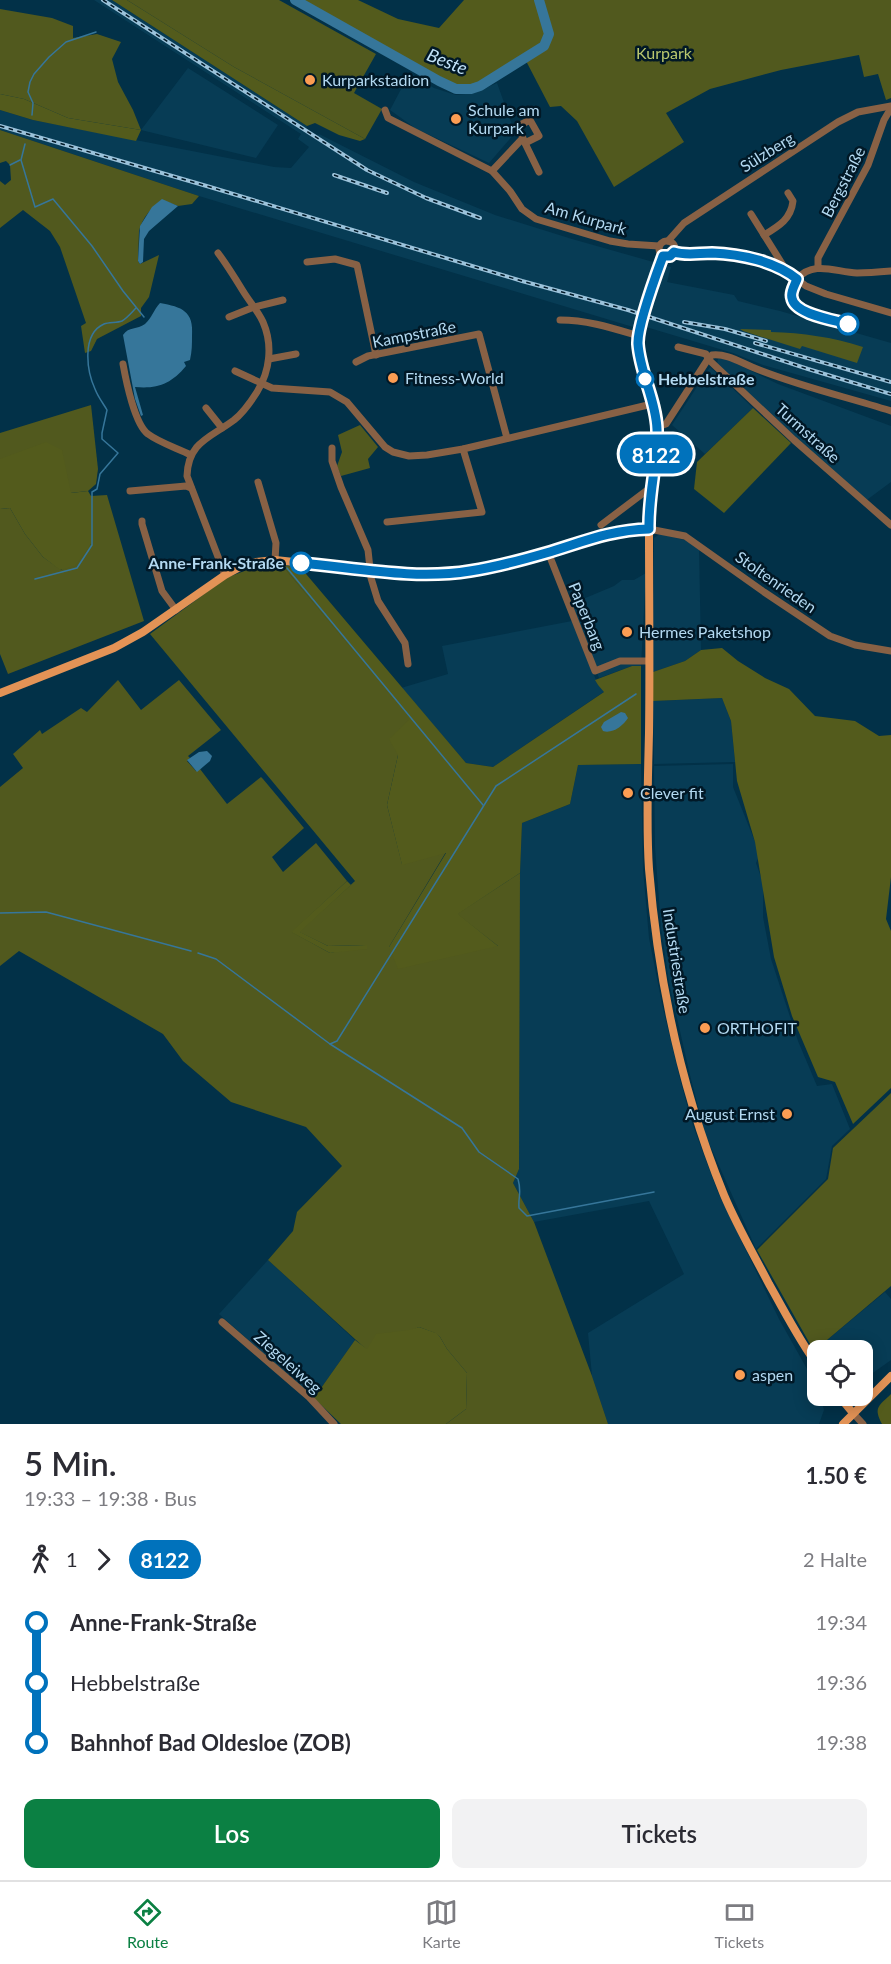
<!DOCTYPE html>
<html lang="de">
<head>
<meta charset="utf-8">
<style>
	:root { --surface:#fff; --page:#f2f2f3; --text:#2b2b33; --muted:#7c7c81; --line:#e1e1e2; --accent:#0b8043 }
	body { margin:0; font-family:Lato,sans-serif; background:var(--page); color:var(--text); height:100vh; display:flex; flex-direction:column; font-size:22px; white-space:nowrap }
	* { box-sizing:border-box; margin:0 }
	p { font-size:20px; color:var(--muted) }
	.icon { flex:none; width:33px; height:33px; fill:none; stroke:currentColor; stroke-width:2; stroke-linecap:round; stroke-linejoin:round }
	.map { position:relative; height:1424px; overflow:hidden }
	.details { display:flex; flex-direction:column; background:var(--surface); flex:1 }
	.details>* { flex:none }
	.badge { padding:0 12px; border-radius:20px; font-size:21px; line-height:39px }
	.buttons { position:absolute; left:807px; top:1340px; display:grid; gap:12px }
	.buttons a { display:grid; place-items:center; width:66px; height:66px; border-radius:12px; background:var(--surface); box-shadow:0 3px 15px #0003; font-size:30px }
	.map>.badge { position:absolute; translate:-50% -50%; box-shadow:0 0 0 3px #fff }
	.legs { display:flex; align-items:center; gap:9px; height:66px; padding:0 24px; font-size:20px }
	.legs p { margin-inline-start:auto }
	.headline { display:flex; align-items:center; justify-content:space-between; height:102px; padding:0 24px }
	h1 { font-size:33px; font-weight:600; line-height:45px }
	.action { display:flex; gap:12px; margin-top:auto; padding:12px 24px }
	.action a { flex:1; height:69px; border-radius:12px; background:var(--accent); color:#fff; font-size:24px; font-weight:600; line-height:69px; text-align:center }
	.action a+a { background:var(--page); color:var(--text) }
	ul { padding:0 24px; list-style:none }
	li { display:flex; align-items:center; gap:21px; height:60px; font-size:22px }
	li i { display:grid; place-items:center; width:9px; height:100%; margin:0 8px; background:currentColor }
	li i::after { content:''; width:15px; height:15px; margin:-8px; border:4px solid; border-radius:50%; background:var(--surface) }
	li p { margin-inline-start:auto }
	li:first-child i { background:linear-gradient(#0000 50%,currentColor 0) }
	li:last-child i { background:linear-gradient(currentColor 50%,#0000 0) }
	.dock { display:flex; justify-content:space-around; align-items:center; height:84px; border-top:2px solid var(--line); background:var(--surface); font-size:16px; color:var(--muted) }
	.dock a { display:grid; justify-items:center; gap:3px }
	.dock .active { color:var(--accent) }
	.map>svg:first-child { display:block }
</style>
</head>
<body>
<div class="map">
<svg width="891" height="1424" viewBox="0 0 891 1424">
	<rect width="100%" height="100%" fill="#023148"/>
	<g fill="#073c55">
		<polygon points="94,0 112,0 307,126 306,129 317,136 319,134 414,182 495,215 572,239 671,267 667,282 734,295 738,301 780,311 891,343 891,401 763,365 733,353 636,324 633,327 199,196 0,130 0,110 33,120 274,167 291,168 309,147 298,139 301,134"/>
		<polygon points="188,68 278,125 256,158 141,130"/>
		<polygon points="412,75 434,88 456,95 474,93 497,83 515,133 489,163 415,128 390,110 408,76"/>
		<polygon points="718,359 727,359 778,384 891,426 891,482 864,502 717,364"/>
		<polygon points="710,367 753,408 705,454 672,425"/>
		<polygon points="660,534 685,540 699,548 701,650 685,661 653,672 654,538"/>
		<polygon points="646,573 641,666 632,666 599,678 571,604 614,586 622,580 634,580"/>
		<polygon points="572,621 598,685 605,691 493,767 466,763 401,688 448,674 442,646"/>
		<polygon points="722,698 731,721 735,762 654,764 653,701"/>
		<polygon points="641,764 643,869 649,938 662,1004 680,1079 691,1120 717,1190 779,1319 816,1385 818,1395 820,1395 824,1410 819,1424 608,1424 592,1376 588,1333 684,1274 649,1201 534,1222 513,1183 519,1169 520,873 522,823 570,804 578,765"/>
		<polygon points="733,764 733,787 760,854 756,863 763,883 763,917 771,959 798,1041 817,1086 832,1084 850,1129 832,1146 826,1179 756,1249 705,1134 690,1075 669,983 661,927 655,847 654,766"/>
		<polygon points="268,1260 355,1340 314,1398 219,1314"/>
		<polygon points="885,1292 891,1299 891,1360 863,1380 862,1350 818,1350 817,1356 814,1351"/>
	</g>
	<g fill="#51591e">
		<polygon points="127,0 279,0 376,54 354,93 382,109 365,139 234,67"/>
		<path d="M539,0H891V98L886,100L878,74L864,77L859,55L781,70L710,89L666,113L684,142L614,187L577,121L561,106L550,107L525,59C558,40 548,32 539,0Z"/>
		<polygon points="0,9 52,18 73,26 73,38 97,34 121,42 112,59 118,82 133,110 141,130 68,118 24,99 0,94"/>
		<path d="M0,130L199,196L192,204L178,206L162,200C152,207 142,218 139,231L138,261L140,264L159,255L149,297L141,308V316L97,339L91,351L85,353L81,326L86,323L60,247L50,231L23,210L0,228V181L5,185L11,180L10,165L6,161L0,163Z"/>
		<path d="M740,329L771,330V332C803,333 832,337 863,347L857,363L802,346L800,349L743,331Z"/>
		<polygon points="91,405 98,469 96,484 88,491 0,501 0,433"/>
		<polygon points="360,425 378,447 368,459 370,468 341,476 337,466 342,452 338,435"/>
		<polygon points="107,495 144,621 8,674 0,654 0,509 10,508 25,534 43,557 61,570 91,544 91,496"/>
		<polygon points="282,565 411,719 398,755 387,805 402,864 446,852 389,947 498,946 457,914 520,873 519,1169 513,1183 534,1222 592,1376 608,1424 446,1424 466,1409 467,1373 447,1349 440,1337 435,1333 419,1327 367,1350 268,1260 293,1231 297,1212 342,1166 306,1127 231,1102 183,1061 163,1034 19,951 0,966 0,787 23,768 13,754 40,730 42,734 81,708 87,712 118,680 141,710 179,680 221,730 188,756 190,758 187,761 196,771 200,769 227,804 261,777 263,779 304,828 272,857 283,872 316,843 347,881 292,932 330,953 367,945 328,946 299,932 355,881 150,634 226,578 257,566"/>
		<polygon points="891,1093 891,1286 814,1351 757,1250 828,1179 833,1148"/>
	</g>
	<g fill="#535b1c">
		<polygon points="112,0 127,0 234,67 365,139 360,141 339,135 315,123 307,126"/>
		<path d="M295,0H358L398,19L439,28L464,0H539C544,20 556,37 537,52L480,86L471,89H456L439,81Z"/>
		<polygon points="0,94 24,99 68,118 141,130 136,141 33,120 0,110"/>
		<polygon points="753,408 791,443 724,513 694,489 697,462"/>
		<polygon points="46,442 62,450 71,493 88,491 91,496 91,544 75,566 60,570 43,557 25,534 10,508 0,509 0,459"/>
		<polygon points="282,565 301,568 466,763 493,767 604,692 598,685 595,680 632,666 641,666 641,764 578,765 570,804 522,823 520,873 458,914 498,946 398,969 389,947 446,853 402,865 387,805 398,755 389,739 410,719"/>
		<polygon points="722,648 738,661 765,678 789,689 815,716 855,721 879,736 891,735 891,877 886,919 891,931 891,1088 853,1124 835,1082 818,1077 792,1016 774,957 755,842 737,781 731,721 722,698 653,701 653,672 685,661 701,650"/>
		<polygon points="347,881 351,885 300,932 328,946 367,945 367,949 330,953 291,932"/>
		<polygon points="419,1327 436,1333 440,1337 447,1349 467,1373 466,1409 446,1424 341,1424 314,1398 355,1340 367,1349 376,1334 409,1330"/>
		<path d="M891,1394V1424H882C873,1407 879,1406 891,1394Z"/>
	</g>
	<g fill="#36769a">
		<polygon points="162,199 178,206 149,231 144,239 143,262 140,264 138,261 140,226 152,207"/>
		<path d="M160,303C182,307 194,311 192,336C192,344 192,351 190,360L184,362L186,366C171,384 158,389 135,387L143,415L141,416L135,399L123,335C129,326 137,330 145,324C152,318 154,309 160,303Z"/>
		<path d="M621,712L625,713L628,718C623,726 612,734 603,731L601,727L604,722Z"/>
		<polygon points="207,751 212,756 210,761 197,772 187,760 199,752"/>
	</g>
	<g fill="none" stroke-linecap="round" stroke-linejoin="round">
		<g stroke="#36769a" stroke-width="1.5">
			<polyline points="32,115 33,103 28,92 30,82 34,74 49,57 66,42 96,32"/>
			<polyline points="25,144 21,160 35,207 53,199 92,246 123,291 144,317"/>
			<polyline points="10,165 20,160"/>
			<polyline points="287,568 483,805"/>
			<path d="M35,579L77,568L92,545V492L97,489L100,474L118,453L102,439V433L107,410C103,403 98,397 95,389C87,372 81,334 104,324C109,322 117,323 122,321C127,318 132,312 136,308"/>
			<polyline points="0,913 46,912 191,951"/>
			<polyline points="198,953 216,959 330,1044 337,1041 496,786 636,694"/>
			<path d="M330,1044L462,1128L479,1152L518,1179C522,1193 518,1196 519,1208L527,1216L654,1192"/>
		</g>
		<polyline stroke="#36769a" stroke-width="10" points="295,0 439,81 456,89 471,89 480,86 544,46 549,34 539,0"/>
		<g stroke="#886145" stroke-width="7">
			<polyline points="385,110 388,118 492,171 510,191 522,209 536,219 610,241 628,244 659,246"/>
			<polyline points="523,139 539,172"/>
			<polyline points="492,171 523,138 518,126 530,120 539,136 525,143"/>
			<polyline points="751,214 786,270"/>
			<path d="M764,235C779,226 791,219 793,201L788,193"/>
			<polyline points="668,241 684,223 838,122 858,112 891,106"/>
			<circle cx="667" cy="249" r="8"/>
			<polyline points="674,252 681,254 714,253 760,262 782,268 806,286 826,294 891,313"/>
			<path d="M218,253C227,265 235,278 243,291C249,301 258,311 263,322C273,345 270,371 257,392C250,403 244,412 234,420C210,438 188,442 187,476L225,575"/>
			<path d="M663,256C656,275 637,326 638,344C640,373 656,400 657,429C658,462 647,495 649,529L685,536L764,592L830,636L855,645L891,651"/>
			<polyline points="307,262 335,259 357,265 376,355"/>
			<polyline points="818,267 818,258 868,165 884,120 891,108"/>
			<path d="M797,279C814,260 835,272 857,273C868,273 880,272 891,271"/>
			<polyline points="229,317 254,307 283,300"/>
			<path d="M560,320C588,320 612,328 639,336"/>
			<polyline points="678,347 706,354 708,359 794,440 891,525"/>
			<polyline points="269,359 296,354"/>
			<polyline points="356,362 368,356 479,334 507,438"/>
			<path d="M123,364C126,381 135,425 148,434C160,443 177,448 191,455"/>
			<polyline points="235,371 272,388 330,392 347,402 385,447 393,452 409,456 427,455 463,449 652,404"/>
			<polyline points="206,408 222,428"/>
			<path d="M657,427L666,424L708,359L712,355C725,353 740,362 752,367C797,386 844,396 891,411"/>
			<polyline points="332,448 332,461 341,487 368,550 371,578 378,601 405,643 408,664"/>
			<polyline points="258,482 276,543 275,560"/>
			<polyline points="130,491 186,486 191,488"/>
			<polyline points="142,521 142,524 162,591 176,610"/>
			<polyline points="387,522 482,512 463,449"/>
			<polyline points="601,525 650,488"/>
			<polyline points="548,552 595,671 620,661 649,661"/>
			<polyline points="222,1322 309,1397 334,1424"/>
			<polyline points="853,1413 863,1424"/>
		</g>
		<g stroke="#e39356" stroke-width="8">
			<path d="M0,693L114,648L143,632L225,575L240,567L256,562L275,560L399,573L448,574L501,565L548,552L605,533L629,529H649C649,597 650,665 649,733C648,778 646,824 649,869C658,980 682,1092 724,1195C737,1226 754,1255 769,1284C785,1312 799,1340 818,1366"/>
			<polyline points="838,1395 853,1413"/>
			<polyline points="843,1424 891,1376"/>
		</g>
		<defs>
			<g id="rail">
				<polyline points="103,0 367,170 426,198 480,218"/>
				<polyline points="0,126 210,187 522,281 628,310 808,369 891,394"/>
				<polyline points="334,175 387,193"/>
				<polyline points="684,322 725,329 766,341"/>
				<polyline points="755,343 891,382"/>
			</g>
		</defs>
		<use href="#rail" stroke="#9bc2da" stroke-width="4"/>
		<use href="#rail" stroke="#011826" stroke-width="1.5" stroke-dasharray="4.5" stroke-linecap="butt"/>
	</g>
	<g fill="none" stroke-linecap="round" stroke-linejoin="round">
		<defs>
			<path id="line-1" d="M301,563C357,568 415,580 470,571C496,567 522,560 546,553C583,542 610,530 649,529C648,495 658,462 657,429C656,400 640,373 638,344C637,326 656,275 663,256H670L674,252C686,256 699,253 712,253C740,254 775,261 797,279C795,285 790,292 792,298C794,314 834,320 848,324"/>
		</defs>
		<use href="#line-1" stroke="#fff" stroke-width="14"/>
		<use href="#line-1" stroke="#0072bc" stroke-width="9"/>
	</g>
	<g fill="#fc9d53" stroke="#011826" stroke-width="2">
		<circle cx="310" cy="80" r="6"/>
		<circle cx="456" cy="119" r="6"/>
		<circle cx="393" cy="378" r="6"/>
		<circle cx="627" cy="632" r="6"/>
		<circle cx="628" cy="793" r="6"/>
		<circle cx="705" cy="1028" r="6"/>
		<circle cx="787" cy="1114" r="6"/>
		<circle cx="740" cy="1375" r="6"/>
	</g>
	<g fill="#fff" stroke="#0072bc" stroke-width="3">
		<circle cx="848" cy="324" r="10"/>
		<circle cx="645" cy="379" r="8"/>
		<circle cx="301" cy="563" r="10"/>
	</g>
	<g text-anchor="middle" stroke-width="5" stroke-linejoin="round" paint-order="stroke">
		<g font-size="16" fill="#bac86e" stroke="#011826">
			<text x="664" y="59">Kurpark</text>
		</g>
		<g font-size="16" fill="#b3d9f1" stroke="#011826" text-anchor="start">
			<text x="322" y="86">Kurparkstadion</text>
			<text x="468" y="116">Schule am<tspan x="468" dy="18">Kurpark</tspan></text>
			<text x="405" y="384">Fitness-World</text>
			<text x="639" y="638">Hermes Paketshop</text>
			<text x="640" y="799">Clever fit</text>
			<text x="717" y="1034">ORTHOFIT</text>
			<text x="775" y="1120" text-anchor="end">August Ernst</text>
			<text x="752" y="1381">aspen</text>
		</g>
		<g font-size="16" fill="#b3d9f1" stroke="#011826">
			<text transform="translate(767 152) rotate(-32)" y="6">Sülzberg</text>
			<text transform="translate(843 182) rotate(-63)" y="6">Bergstraße</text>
			<text transform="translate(586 218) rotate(16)" y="6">Am Kurpark</text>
			<text transform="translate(414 334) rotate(-11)" y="6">Kampstraße</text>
			<text transform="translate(808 433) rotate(42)" y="6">Turmstraße</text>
			<text transform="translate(776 582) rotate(35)" y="6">Stoltenrieden</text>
			<text transform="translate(587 616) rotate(68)" y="6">Paperbarg</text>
			<text transform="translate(677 961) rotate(81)" y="6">Industriestraße</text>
			<text transform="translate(288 1362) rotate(42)" y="6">Ziegeleiweg</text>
		</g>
		<g font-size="16" font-weight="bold" fill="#b3d9f1" stroke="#011826" text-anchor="start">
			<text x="658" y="385">Hebbelstraße</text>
			<text x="284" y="569" text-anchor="end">Anne-Frank-Straße</text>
		</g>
		<g font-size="18" font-style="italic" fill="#c2e3f9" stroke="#011826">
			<text transform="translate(447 62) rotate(22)" y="6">Beste</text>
		</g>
	</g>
</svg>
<div class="buttons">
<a><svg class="icon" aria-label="locate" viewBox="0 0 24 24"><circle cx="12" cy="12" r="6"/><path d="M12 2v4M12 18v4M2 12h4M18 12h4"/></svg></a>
</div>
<b class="badge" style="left:656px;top:454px;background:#0072bc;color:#fff">8122</b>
</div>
<section class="details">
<div class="headline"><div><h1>5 Min.</h1><p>19:33 – 19:38 · Bus</p></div><b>1.50 €</b></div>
<div class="legs"><svg class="icon" aria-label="walk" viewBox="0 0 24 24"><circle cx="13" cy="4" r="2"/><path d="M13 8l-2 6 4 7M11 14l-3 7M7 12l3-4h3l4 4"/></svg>1<svg class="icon" aria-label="forward" viewBox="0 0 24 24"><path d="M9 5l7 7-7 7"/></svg><b class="badge" style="background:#0072bc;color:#fff">8122</b><p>2 Halte</p></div>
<ul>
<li><i style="color:#0072bc"></i><b>Anne-Frank-Straße</b><p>19:34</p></li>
<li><i style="color:#0072bc"></i><span>Hebbelstraße</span><p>19:36</p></li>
<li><i style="color:#0072bc"></i><b>Bahnhof Bad Oldesloe (ZOB)</b><p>19:38</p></li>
</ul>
<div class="action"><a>Los</a><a>Tickets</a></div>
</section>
<nav class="dock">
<a class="active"><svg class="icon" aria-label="directions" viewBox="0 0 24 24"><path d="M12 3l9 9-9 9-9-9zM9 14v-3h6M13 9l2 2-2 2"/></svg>Route</a>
<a><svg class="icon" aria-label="map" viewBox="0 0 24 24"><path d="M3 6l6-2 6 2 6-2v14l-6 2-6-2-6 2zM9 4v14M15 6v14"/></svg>Karte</a>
<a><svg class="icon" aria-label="tickets" viewBox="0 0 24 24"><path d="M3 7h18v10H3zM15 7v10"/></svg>Tickets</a>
</nav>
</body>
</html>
